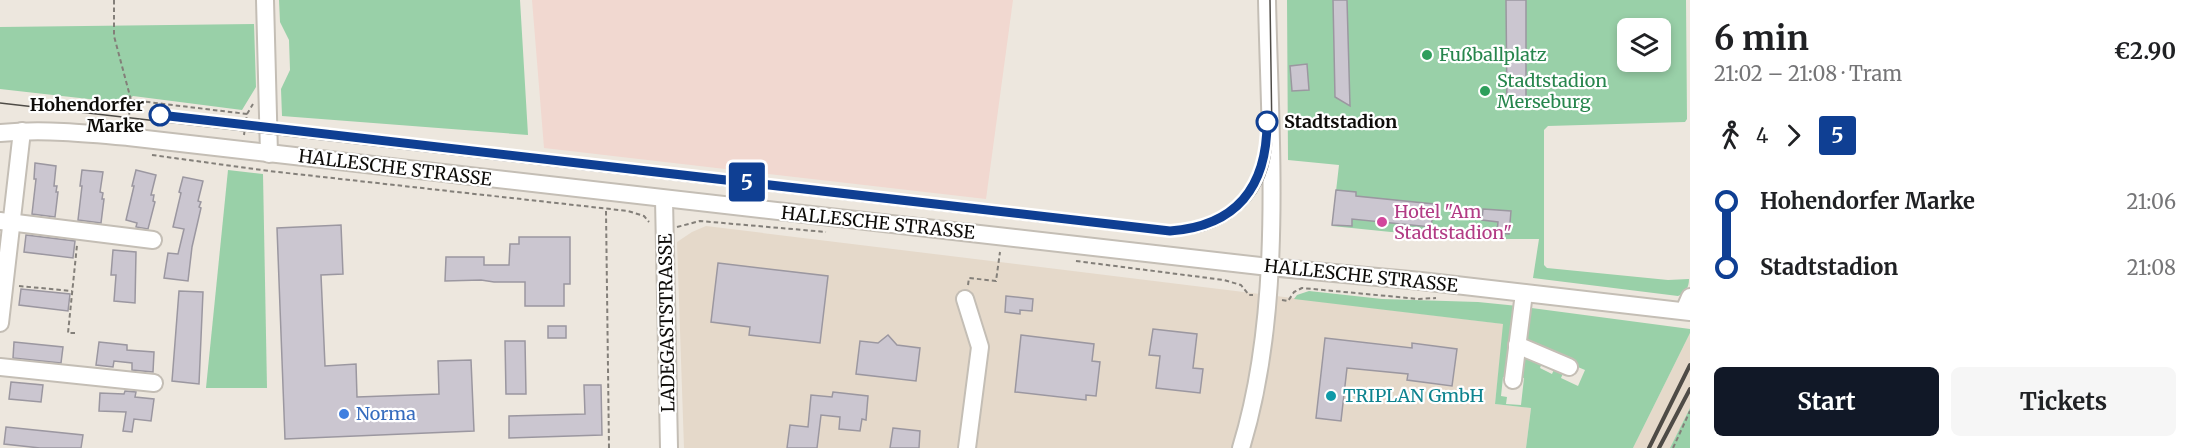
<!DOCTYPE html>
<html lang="en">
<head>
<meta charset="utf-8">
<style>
	:root { --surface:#fff; --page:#f6f6f6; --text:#202124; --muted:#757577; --accent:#111827 }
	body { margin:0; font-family:Merriweather,serif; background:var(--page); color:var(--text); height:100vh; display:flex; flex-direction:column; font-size:22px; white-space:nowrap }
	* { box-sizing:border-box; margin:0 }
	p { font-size:20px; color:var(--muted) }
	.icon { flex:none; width:33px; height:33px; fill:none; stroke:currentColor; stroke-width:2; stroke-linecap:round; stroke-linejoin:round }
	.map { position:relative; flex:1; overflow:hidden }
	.drawer { display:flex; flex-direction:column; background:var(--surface); width:510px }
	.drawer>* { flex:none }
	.badge { padding:0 12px; border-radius:4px; font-size:21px; line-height:39px }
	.fabs { position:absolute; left:1617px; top:18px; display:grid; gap:12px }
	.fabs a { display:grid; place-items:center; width:54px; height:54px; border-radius:9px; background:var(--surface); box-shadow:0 3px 9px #0003; font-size:30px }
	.map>.badge { position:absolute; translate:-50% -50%; box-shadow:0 0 0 3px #fff }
	.legs { display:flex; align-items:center; gap:9px; height:66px; padding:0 24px; font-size:20px }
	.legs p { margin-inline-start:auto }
	.head { display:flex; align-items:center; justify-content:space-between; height:102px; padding:0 24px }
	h1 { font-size:33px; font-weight:700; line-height:45px }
	.primary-button { display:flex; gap:12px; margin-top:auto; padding:12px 24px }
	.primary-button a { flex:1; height:69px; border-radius:9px; background:var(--accent); color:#fff; font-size:24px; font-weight:700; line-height:69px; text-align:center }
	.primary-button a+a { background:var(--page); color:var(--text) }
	ul { padding:0 24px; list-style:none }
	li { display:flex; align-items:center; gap:21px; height:66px; font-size:22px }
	li i { display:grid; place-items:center; width:9px; height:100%; margin:0 8px; background:currentColor }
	li i::after { content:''; width:15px; height:15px; margin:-8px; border:4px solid; border-radius:50%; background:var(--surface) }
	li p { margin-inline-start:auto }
	li:first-child i { background:linear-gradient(#0000 50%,currentColor 0) }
	li:last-child i { background:linear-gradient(currentColor 50%,#0000 0) }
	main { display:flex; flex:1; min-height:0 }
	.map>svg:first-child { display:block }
</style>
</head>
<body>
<main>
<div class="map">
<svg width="1690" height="448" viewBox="0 0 1690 448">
	<rect width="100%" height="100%" fill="#ede7de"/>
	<g fill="#e5d9ca">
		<polygon points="706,226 1504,324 1495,404 1531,408 1526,448 684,448 677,242 692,232"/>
		<polygon points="1690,333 1690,408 1670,448 1633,448"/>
	</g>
	<polygon fill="#f1d8d0" points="532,0 1013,0 986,199 544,148"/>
	<g fill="#99d0a8" fill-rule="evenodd">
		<polygon points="279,0 520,0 528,135 282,116 281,89 290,70 289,40 280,22"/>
		<path d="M1287,0H1686L1687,119L1685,122L1548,126L1544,130V265L1547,268L1668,280L1689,279C1689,287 1686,293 1678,296L1533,278L1539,239H1500L1445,233L1391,232L1332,226L1339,165L1288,160ZM1628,28H1660V62H1628Z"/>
		<polygon points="254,24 256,87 242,110 133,96 124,103 0,89 0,27"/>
		<polygon points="228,170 263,174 267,388 206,388"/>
		<polygon points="1309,291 1382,299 1478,302 1518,306 1510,377 1503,377 1501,396 1507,397 1506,404 1521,405 1524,378 1517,377 1520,350 1543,360 1540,368 1552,374 1556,365 1565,369 1561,378 1578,386 1585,370 1530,347 1521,336 1524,307 1690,329 1690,333 1633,448 1526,448 1531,408 1495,404 1503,324 1294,299 1297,295"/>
		<polygon points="1690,408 1690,448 1670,448"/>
	</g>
	<g fill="#cbc6d0" stroke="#9b97a0" stroke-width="1.5">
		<polygon points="1333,0 1347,0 1350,106 1335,97"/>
		<polygon points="1506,0 1526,0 1526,98 1507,108"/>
		<polygon points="1307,64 1309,90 1292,91 1290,66"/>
		<polygon points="35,163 56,166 54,186 57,186 56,192 58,192 55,217 32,214 36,179 34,179"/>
		<polygon points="82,170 103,172 100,192 103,193 102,199 104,199 101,223 78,220 82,186 80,186"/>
		<polygon points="136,170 156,175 151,195 154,195 153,201 155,202 148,229 136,227 137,223 126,220 134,186 132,186"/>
		<polygon points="183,177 203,181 198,201 201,202 199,207 201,208 192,247 188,281 164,278 168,253 178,254 184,229 173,227 181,193 179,192"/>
		<polygon points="1336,190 1356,192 1356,196 1434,204 1431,227 1352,219 1352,226 1332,225"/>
		<polygon points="1483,209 1511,211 1509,234 1497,233 1498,222 1482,220"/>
		<polygon points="341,225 343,274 321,275 325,366 356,364 357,397 439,394 438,361 471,360 474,431 285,439 277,228"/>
		<polygon points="26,235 75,241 73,258 24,252"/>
		<polygon points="519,237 570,237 570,284 564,284 564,306 525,306 525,282 494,282 481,280 445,281 446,257 484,257 484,265 509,265 510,244 519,244"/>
		<polygon points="113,250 136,252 135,303 114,301 116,275 111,275"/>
		<polygon points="718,263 828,276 820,343 749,335 750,327 711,322"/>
		<polygon points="21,289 70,294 68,311 19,305"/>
		<polygon points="179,291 203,292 199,384 172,381"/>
		<polygon points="1006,296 1033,299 1032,311 1020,310 1020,314 1005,312"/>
		<rect x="548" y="326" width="18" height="12"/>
		<polygon points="1153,329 1197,334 1193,368 1203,369 1200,393 1156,388 1160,356 1149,355"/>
		<polygon points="888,335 897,345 920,348 916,381 856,374 860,341 878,343"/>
		<polygon points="1021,335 1094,344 1092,361 1100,362 1096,396 1086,395 1086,400 1015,392"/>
		<polygon points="1325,338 1412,348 1412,343 1457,349 1452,386 1407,380 1408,374 1347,368 1341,421 1316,418"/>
		<polygon points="505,341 525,341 526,394 506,394"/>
		<polygon points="14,342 63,347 61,363 13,358"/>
		<polygon points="99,342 127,345 127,350 154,352 153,372 132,370 132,363 114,361 113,367 96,365"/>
		<polygon points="11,382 43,385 41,402 9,399"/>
		<polygon points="584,385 601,385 602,435 509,438 509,416 585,414"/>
		<polygon points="125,391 136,392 135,397 154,399 151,421 134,419 132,432 123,431 126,412 99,411 100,393 124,394"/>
		<polygon points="833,392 868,396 866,420 862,419 860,431 839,429 840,417 821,415 817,448 787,448 790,425 808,427 811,395 832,397"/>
		<polygon points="6,427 83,435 81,448 40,448 4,444"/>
		<polygon points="893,428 920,431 919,448 890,448"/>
	</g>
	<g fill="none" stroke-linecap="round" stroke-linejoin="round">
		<defs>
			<g id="minor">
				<polyline points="265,0 269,154"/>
				<path d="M0,133C43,129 85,133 128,137L1269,267L1421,281L1690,312"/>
				<polyline points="664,199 669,448"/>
				<polyline points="0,221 153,240"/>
				<polyline points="965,299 980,347 967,448"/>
				<polyline points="1684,311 1690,297"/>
				<polyline points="0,323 22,131"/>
				<polyline points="1517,345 1569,367"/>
				<polyline points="0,367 154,383"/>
				<polyline points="1513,380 1524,293"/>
				<path d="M1241,448C1284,308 1270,145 1267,0"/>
			</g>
		</defs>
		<use href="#minor" stroke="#c4beb5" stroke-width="20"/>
		<g stroke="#837f79" stroke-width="2" stroke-dasharray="4.5 3" stroke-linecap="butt">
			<polyline points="114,0 114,36 131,100 128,124"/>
			<polyline points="131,100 247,114 244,135"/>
			<polyline points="247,114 253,104"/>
			<polyline points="152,155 269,171 628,211 644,216 649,222"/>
			<polyline points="606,211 609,448"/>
			<polyline points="677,227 700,221 826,232"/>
			<polyline points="1076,261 1224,280 1241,285 1249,295 1253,295"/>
			<polyline points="968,285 969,278 996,281 1000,252"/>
			<polyline points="19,286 72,291"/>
			<polyline points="1282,300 1288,301 1294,292 1302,288 1419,299 1436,298"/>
			<polyline points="75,333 68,333 77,245"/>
			<polyline points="1673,448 1690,411"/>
		</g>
		<use href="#minor" stroke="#fff" stroke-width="16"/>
		<path stroke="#4e4b46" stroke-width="1.5" d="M0,103L1157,235C1221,240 1270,204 1272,137L1270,0"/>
		<g stroke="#4e4b46" stroke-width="4">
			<polyline points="1649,448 1690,365"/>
			<polyline points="1659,448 1690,389"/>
		</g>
	</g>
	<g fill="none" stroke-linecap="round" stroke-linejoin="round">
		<defs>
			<path id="line-1" d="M160,115L1170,231C1237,226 1267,187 1267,122"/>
		</defs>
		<use href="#line-1" stroke="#fff" stroke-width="14"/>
		<use href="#line-1" stroke="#0f3f93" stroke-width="9"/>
	</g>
	<g fill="#2e9e5b" stroke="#fff" stroke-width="2">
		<circle cx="1427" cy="55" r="6"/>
		<circle cx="1485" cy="91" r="6"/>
	</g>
	<g fill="#fff" stroke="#0f3f93" stroke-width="3">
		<circle cx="160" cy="115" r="10"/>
		<circle cx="1267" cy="122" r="10"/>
	</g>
	<circle fill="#d1479c" stroke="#fff" stroke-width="2" cx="1382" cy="222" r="6"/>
	<circle fill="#0f9aa8" stroke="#fff" stroke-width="2" cx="1331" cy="396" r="6"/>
	<circle fill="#3f7fe0" stroke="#fff" stroke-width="2" cx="344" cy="414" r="6"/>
	<g text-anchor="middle" stroke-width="4.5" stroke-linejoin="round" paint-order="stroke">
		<g font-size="18" fill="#27864d" stroke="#fff" text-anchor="start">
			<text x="1439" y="61">Fußballplatz</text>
			<text x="1497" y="87">Stadtstadion<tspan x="1497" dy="21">Merseburg</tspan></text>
		</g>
		<g font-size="18" font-weight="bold" fill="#0e0c09" stroke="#fff" text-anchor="end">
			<text x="144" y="111">Hohendorfer<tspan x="144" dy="21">Marke</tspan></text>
			<text x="1284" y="128" text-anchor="start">Stadtstadion</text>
		</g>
		<g font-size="18" fill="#0e0c09" stroke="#fff">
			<text transform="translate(395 168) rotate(7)" y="6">HALLESCHE STRASSE</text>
			<text transform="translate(878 223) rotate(6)" y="6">HALLESCHE STRASSE</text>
			<text transform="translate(1361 276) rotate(6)" y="6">HALLESCHE STRASSE</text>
			<text transform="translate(667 323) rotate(-91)" y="6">LADEGASTSTRASSE</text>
		</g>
		<g font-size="18" fill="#b23c85" stroke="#fff" text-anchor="start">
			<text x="1394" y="218">Hotel "Am<tspan x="1394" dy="21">Stadtstadion"</tspan></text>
		</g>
		<g font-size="18" fill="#0d838f" stroke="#fff" text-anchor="start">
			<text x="1343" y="402">TRIPLAN GmbH</text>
		</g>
		<g font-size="18" fill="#366cbe" stroke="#fff" text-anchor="start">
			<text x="356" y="420">Norma</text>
		</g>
	</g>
</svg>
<div class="fabs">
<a><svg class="icon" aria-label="layers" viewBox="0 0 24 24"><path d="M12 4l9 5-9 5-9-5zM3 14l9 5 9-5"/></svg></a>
</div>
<b class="badge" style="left:747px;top:182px;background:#0f3f93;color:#fff">5</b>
</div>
<section class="drawer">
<div class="head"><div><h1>6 min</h1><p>21:02 – 21:08 · Tram</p></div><b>€2.90</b></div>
<div class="legs"><svg class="icon" aria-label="walk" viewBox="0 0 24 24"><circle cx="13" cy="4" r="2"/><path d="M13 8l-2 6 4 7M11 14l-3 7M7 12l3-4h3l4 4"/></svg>4<svg class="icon" aria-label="forward" viewBox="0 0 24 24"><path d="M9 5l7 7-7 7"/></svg><b class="badge" style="background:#0f3f93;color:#fff">5</b></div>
<ul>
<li><i style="color:#0f3f93"></i><b>Hohendorfer Marke</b><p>21:06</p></li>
<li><i style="color:#0f3f93"></i><b>Stadtstadion</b><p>21:08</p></li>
</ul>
<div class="primary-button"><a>Start</a><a>Tickets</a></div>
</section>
</main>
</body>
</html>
